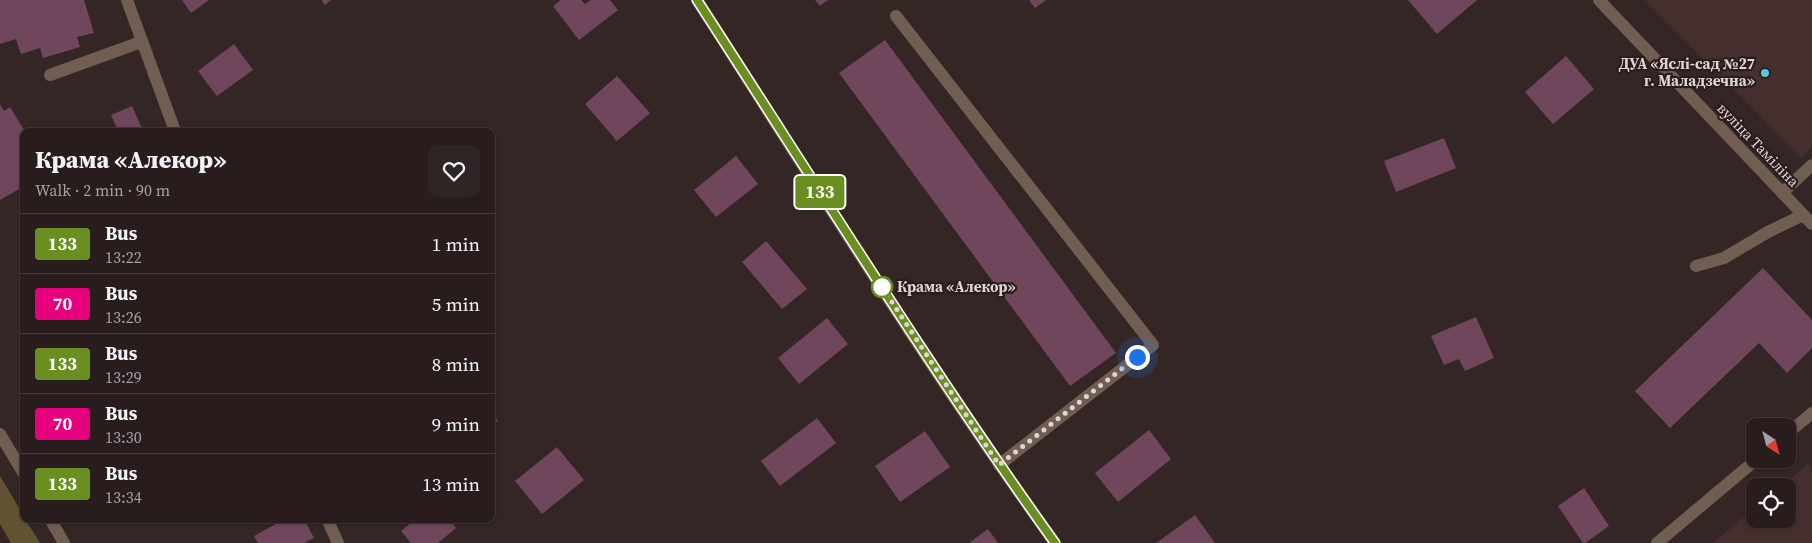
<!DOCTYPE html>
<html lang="en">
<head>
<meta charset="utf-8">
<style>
	:root { --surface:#281c1c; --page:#302525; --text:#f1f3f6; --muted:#a5a1a3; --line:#443a3b }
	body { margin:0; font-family:"Source Serif 4",serif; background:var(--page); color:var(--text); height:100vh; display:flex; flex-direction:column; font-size:19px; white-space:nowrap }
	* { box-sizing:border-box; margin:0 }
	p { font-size:16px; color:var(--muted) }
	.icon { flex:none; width:28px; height:28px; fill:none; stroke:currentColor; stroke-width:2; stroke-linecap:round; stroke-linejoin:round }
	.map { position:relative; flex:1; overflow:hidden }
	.drawer { position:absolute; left:20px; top:128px; width:475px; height:395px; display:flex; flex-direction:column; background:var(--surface); border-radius:10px; box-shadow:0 1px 4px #0004,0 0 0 1px var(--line) }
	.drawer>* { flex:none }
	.badge { padding:0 10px; border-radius:4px; font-size:18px; line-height:32px }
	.needle { width:32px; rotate:144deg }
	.buttons { position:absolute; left:1746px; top:418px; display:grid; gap:10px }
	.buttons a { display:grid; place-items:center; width:50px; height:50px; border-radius:10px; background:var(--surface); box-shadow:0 1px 4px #0004,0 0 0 1px var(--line); font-size:25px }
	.you { position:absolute; width:25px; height:25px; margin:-12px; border:4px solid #fff; border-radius:50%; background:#1a73e8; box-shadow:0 0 0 8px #1a73e833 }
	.map>.badge { position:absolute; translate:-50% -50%; box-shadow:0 0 0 2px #fff }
	.round { display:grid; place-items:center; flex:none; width:52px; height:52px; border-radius:10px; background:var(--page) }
	.overview { display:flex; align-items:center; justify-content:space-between; height:85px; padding:0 15px }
	h1 { font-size:24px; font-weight:800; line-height:38px }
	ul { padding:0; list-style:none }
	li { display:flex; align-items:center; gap:15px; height:60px; padding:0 15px; border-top:1px solid var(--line) }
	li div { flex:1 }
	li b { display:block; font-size:19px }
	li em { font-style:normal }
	li .badge { min-width:55px; font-weight:700; text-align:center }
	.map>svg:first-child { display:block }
</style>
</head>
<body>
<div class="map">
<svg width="1812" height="543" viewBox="0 0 1812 543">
	<rect width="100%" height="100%" fill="#352626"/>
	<g fill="#442e2e">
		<polygon points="1645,0 1812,0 1812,147 1801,158"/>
		<polygon points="1808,464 1812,469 1812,543 1713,543 1755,508 1755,519 1788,519 1788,486 1781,486"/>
	</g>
	<polygon fill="#615331" points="0,476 24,516 24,519 25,519 40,543 11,543 0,524"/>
	<g fill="#70465d">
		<polygon points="0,0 84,0 94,33 77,37 80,47 43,58 40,48 21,54 16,39 0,44"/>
		<polygon points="182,0 209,0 191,13"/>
		<polygon points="321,0 331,0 325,5"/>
		<polygon points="561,0 581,0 585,4 591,0 610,0 618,10 579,40 553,6"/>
		<polygon points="815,0 828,0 820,6"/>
		<polygon points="1029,0 1046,0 1035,8"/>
		<polygon points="1408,0 1477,0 1437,34"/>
		<polygon points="885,40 1116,353 1070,386 839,73"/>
		<polygon points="234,44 253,70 217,96 198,71"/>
		<polygon points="1566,56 1594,89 1553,124 1525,92"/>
		<polygon points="617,76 650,113 617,141 585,104"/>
		<polygon points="0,104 4,111 10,107 24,130 24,186 0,200"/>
		<polygon points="132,106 142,129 137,131 118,131 111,115"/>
		<polygon points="1444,138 1456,168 1396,192 1384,161"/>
		<polygon points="736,156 758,184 716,217 694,190"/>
		<polygon points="766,241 807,289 782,309 742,262"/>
		<polygon points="1763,268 1812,320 1812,348 1787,373 1759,343 1670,428 1635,391"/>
		<polygon points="1476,317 1494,358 1465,371 1459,359 1444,365 1431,336"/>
		<polygon points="827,318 848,344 799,384 778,358"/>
		<polygon points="491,411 498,421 491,425"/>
		<polygon points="817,418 836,443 780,486 761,461"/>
		<polygon points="1149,430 1171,459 1118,502 1095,473"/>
		<polygon points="925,431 950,467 900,502 875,466"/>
		<polygon points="557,447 584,480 542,514 515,481"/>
		<polygon points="1584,488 1609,526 1585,543 1583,543 1558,506"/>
		<polygon points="1195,515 1215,543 1156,543"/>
		<polygon points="285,519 304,519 314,538 304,543 258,543 254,536"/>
		<polygon points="416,519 449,519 456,528 438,543 411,543 401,531"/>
		<polygon points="988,529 998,543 969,543"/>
	</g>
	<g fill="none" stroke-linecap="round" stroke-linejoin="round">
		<g stroke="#715e53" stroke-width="12">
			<polyline points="896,16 1153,345 999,465"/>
			<polyline points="50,75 141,42"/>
			<polyline points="1782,193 1812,165"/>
			<polyline points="1696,266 1724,258 1768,232 1803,215"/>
		</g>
		<g stroke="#715e53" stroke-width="12">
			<polyline points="127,0 175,131"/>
			<polyline points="1599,0 1812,224"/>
			<polyline points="0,434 24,474"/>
			<polyline points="50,519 64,543"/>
			<polyline points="327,519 338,543"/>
		</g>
		<g stroke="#715e53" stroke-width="12">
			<path d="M697,0C814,182 928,367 1055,543"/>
			<polyline points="1788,433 1812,413"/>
			<polyline points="1657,543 1757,459"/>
		</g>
	</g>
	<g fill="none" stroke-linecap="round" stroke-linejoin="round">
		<defs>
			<path id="line" d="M697,0C815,182 929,367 1055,543"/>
		</defs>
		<use href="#line" stroke="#fff" stroke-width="11"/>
		<use href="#line" stroke="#6b8e23" stroke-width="8"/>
		<polyline stroke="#dfd5d4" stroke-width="5" stroke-dasharray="0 9" points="882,287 999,465 1137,357"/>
	</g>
	<circle fill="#54cadd" stroke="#2b1d1d" stroke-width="2" cx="1765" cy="73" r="5"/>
	<circle fill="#fff" stroke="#6b8e23" stroke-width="2.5" cx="882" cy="287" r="10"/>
	<g text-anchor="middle" stroke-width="4.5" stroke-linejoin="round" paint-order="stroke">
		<g font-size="15" font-weight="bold" fill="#dfd5d4" stroke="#2b1d1d" text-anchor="end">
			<text x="1755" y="69">ДУА «Яслі-сад №27<tspan x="1755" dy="17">г. Маладзечна»</tspan></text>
		</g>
		<g font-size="15" fill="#dfd5d4" stroke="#2b1d1d">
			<text transform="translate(1758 145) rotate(46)" y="5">вуліца Таміліна</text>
		</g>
		<g font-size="15" font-weight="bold" fill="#dfd5d4" stroke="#2b1d1d" text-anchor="start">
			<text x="897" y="292">Крама «Алекор»</text>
		</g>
	</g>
</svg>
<div class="buttons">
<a><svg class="needle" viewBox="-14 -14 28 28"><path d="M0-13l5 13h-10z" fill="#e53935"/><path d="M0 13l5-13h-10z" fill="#a5a1a3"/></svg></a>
<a><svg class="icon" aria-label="locate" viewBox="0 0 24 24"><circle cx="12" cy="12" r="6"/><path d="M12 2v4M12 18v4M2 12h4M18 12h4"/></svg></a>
</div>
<div class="you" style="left:1137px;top:357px"></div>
<b class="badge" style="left:820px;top:192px;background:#6b8e23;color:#fff">133</b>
<section class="drawer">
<div class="overview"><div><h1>Крама «Алекор»</h1><p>Walk · 2 min · 90 m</p></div><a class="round"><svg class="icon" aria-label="heart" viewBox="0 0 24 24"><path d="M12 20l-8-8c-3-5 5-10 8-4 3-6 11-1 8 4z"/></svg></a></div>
<ul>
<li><span class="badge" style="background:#6b8e23;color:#fff">133</span><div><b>Bus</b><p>13:22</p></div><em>1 min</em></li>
<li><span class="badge" style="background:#e6007e;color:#fff">70</span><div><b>Bus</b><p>13:26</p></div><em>5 min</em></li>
<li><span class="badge" style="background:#6b8e23;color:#fff">133</span><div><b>Bus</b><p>13:29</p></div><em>8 min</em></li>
<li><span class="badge" style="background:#e6007e;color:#fff">70</span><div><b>Bus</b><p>13:30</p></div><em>9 min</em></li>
<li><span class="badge" style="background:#6b8e23;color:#fff">133</span><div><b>Bus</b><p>13:34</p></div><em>13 min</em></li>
</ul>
</section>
</div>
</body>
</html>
